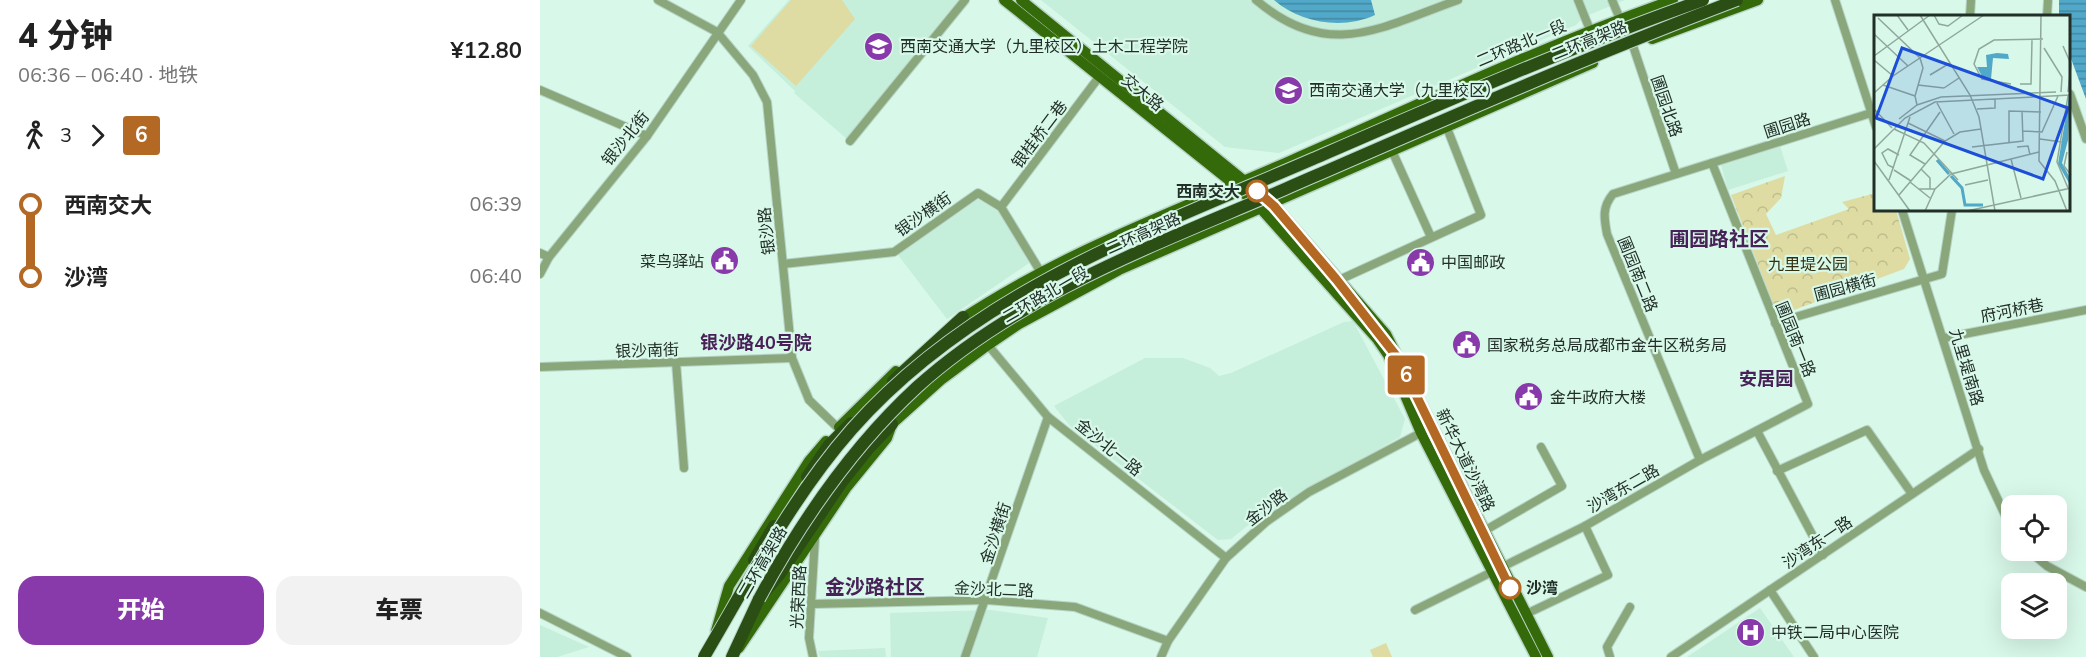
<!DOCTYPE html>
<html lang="zh">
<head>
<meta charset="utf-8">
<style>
	:root { --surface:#fff; --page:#f2f2f2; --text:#222; --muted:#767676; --accent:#893aaa }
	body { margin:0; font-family:"Nunito Sans","Noto Sans SC",sans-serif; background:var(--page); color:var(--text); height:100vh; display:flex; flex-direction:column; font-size:22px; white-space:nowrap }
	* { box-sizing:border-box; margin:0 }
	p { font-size:20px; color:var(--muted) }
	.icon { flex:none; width:33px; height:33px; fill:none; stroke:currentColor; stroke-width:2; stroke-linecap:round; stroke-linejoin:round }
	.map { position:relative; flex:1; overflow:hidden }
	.details { display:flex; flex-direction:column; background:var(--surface); width:540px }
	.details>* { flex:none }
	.badge { padding:0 12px; border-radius:4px; font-size:21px; line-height:39px }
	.controls { position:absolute; left:1461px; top:495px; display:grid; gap:12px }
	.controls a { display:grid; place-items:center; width:66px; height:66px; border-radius:12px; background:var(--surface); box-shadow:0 6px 24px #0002; font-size:30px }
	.map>.badge { position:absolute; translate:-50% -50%; box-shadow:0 0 0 3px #fff }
	.legs { display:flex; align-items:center; gap:9px; height:66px; padding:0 18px; font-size:20px }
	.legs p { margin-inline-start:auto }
	.overview { display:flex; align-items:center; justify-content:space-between; height:102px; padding:0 18px }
	h1 { font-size:33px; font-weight:800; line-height:45px }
	.cta { display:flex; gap:12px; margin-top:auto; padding:12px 18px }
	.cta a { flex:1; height:69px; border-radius:18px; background:var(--accent); color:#fff; font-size:24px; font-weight:800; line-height:69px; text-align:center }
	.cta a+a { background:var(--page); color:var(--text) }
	ul { padding:0 18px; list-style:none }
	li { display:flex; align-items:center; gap:21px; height:72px; font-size:22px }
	li i { display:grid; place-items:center; width:9px; height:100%; margin:0 8px; background:currentColor }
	li i::after { content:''; width:15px; height:15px; margin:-8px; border:4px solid; border-radius:50%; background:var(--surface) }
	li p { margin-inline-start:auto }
	li:first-child i { background:linear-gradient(#0000 50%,currentColor 0) }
	li:last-child i { background:linear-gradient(currentColor 50%,#0000 0) }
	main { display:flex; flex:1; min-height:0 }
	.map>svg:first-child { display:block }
</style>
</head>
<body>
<main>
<section class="details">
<div class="overview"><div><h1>4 分钟</h1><p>06:36 – 06:40 · 地铁</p></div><b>¥12.80</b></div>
<div class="legs"><svg class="icon" aria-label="walk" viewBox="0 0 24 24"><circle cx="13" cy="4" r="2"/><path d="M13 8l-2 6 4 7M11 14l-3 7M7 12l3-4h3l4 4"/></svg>3<svg class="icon" aria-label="forward" viewBox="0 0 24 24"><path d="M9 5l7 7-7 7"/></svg><b class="badge" style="background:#b36924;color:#fff">6</b></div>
<ul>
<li><i style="color:#b36924"></i><b>西南交大</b><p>06:39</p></li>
<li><i style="color:#b36924"></i><b>沙湾</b><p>06:40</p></li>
</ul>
<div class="cta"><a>开始</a><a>车票</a></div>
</section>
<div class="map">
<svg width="1546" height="657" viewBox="0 0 1546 657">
	<defs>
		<pattern id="forest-crowns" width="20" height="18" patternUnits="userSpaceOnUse" patternTransform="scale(1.5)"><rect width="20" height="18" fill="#dedca3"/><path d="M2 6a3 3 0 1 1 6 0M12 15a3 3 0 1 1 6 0" fill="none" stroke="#bebd8c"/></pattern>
		<pattern id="water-rules" width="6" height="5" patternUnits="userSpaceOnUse" patternTransform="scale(1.5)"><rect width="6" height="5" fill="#51a8c8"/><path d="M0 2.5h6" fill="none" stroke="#4389a2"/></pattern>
	</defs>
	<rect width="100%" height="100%" fill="#d8f8e9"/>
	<g fill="#c5eedb">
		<polygon points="249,0 421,0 307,139 254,93 255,91 208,46"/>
		<polygon points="501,0 1085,0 1044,17 1036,25 739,153 685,147"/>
		<polygon points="1240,146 1248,171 1188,190 1181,165"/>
		<polygon points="438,199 461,213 489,263 407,319 358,255"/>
		<polygon points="813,321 865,419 860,437 717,518 691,539 678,540 530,426 514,406 605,358 643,358 670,368 679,376 691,373 804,322"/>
		<polygon points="1220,608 1254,657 1147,657"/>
		<polygon points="451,610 508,618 497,657 351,657 350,613"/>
		<polygon points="0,625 49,647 17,657 0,657"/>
		<polygon points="345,648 346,657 280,657 278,651"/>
	</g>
	<polygon fill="url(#forest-crowns)" points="1245,176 1241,198 1226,214 1236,235 1309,209 1302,202 1336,193 1336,210 1356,210 1370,259 1364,269 1238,316 1191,195"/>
	<g fill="#dedca3">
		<polygon points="251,0 302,0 315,19 256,86 211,46"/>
		<polygon points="846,643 852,657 833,657 830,650"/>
	</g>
	<g fill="url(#water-rules)">
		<path d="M734,0H831L835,15C803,30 760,23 734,0Z"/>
		<polygon points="1519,0 1546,0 1546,99 1530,56 1530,16 1519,16"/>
	</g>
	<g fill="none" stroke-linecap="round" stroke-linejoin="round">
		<defs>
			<g id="minor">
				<polyline points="118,0 177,32 213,75 227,102 252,358 269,400 298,428"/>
				<path d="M716,0C789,62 841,27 918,0"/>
				<polyline points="1038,0 1050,30"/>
				<polyline points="1072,0 1080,19"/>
				<polyline points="1295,0 1336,127"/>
				<polyline points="1430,16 1431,0"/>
				<polyline points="1507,16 1508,0"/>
				<polyline points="1093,46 1136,174"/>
				<polyline points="0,90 107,136"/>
				<polyline points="1530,94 1546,139"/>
				<polyline points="310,141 425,0"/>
				<polyline points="853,153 891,237"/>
				<polyline points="461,207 559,77"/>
				<polyline points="1362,210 1444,470 1472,530"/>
				<polyline points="0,253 9,257"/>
				<polyline points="243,264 354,252 438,193 461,207 500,271"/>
				<polyline points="0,274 9,257 107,136 201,0"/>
				<polyline points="799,280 941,215 907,128"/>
				<polyline points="1235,323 1402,274 1412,210"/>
				<polyline points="1404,338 1546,310"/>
				<polyline points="448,345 508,417 686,558"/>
				<polyline points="136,362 144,468"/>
				<polyline points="0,367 252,358"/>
				<polyline points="1217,431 1283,555"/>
				<path d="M1160,460L1067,234C1064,218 1062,207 1073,194L1331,113"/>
				<polyline points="1237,471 1327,430 1372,494"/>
				<polyline points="944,531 1022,486 1001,447"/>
				<polyline points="1488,550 1507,566 1546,587"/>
				<polyline points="1230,590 1274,657"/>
				<polyline points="272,604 447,600 535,607 628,641"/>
				<polyline points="875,610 1045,526 1160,460 1268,404 1172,163"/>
				<polyline points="0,613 87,657"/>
				<polyline points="986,614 1068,575 1045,526"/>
				<polyline points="273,657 269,638 275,538"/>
				<polyline points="425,657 508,417"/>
				<polyline points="621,657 628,641 686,558 726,522 769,492 892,427"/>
				<polyline points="1070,657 1067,647 1090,607"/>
				<polyline points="1131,657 1439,449"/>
			</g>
			<g id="major">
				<polyline points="464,0 695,185 721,209 837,339 848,355 881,433 996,657"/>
				<polyline points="481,0 733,204 846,334 1008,657"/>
				<polyline points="1112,39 1218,0"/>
				<path d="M417,322C522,252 638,210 752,160C878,105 1002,46 1133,0"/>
				<polyline points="299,427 356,371"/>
				<polyline points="176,631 189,586 269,461 286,441"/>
				<polyline points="199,648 307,487 347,438 352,424 401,380 448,345 479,324 579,270 1053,63"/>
			</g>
			<g id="highway">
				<polyline points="353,381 423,317"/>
				<polyline points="267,477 289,445 311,423"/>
				<polyline points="214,560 234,526"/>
				<polyline points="192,657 219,599 240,574 302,482 329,448 352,424"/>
			</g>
		</defs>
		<use href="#minor" stroke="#b7d4c6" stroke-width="10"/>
		<use href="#major" stroke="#b7d4c6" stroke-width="13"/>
		<use href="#highway" stroke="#b7d4c6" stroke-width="14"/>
		<use href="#minor" stroke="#8aa77c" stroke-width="8"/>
		<use href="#major" stroke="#356a0a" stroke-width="10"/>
		<use href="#highway" stroke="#2b4e15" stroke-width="12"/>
		<defs>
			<g id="highway-bridge">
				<path d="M219,599C261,521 312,447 377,387C481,293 618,244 745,189C894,124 1044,58 1197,0"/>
				<path d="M164,657C210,579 252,497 312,429C434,291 609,230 773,159C902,103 1030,47 1163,0"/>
			</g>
		</defs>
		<use href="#highway-bridge" stroke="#b7d4c6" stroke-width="14" stroke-linecap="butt"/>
		<use href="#highway-bridge" stroke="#2b4e15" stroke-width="12"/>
	</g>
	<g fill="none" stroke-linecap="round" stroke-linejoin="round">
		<defs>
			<polyline id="line-1" points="717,191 734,206 796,279 858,358 970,588"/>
		</defs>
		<use href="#line-1" stroke="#fff" stroke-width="14"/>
		<use href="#line-1" stroke="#b36924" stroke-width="9"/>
	</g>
	<defs>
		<symbol id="university-disc" viewBox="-11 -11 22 22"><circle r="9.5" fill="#893aaa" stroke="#d8f8e9"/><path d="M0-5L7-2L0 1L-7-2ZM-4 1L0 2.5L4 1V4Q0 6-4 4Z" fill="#fff"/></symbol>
		<symbol id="civic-disc" viewBox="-11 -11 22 22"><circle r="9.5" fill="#893aaa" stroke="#d8f8e9"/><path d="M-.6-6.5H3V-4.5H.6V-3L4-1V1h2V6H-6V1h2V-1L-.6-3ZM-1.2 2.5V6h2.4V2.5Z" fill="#fff"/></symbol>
		<symbol id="hospital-disc" viewBox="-11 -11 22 22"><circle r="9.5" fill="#893aaa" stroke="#d8f8e9"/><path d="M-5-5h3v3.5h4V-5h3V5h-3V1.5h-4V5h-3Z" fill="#fff"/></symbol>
	</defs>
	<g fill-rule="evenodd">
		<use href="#university-disc" x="322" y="30" width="33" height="33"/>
		<use href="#university-disc" x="732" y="74" width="33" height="33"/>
		<use href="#civic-disc" x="168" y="244" width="33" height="33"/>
		<use href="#civic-disc" x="864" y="246" width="33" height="33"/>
		<use href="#civic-disc" x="910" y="328" width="33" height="33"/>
		<use href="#civic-disc" x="972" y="380" width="33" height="33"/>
		<use href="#hospital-disc" x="1194" y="616" width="33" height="33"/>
	</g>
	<g fill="#fff" stroke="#b36924" stroke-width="3">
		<circle cx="717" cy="191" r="10"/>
		<circle cx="970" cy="588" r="10"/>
	</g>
	<g text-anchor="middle" stroke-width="4.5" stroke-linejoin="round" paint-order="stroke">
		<g font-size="16" fill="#222e28" stroke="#d8f8e9">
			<text transform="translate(1049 40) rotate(-22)" y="6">二环高架路</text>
			<text transform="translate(981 43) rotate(-23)" y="6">二环路北一段</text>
			<text transform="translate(603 92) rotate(39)" y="6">交大路</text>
			<text transform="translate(1127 106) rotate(71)" y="6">圃园北路</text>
			<text transform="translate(1247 125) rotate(-18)" y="6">圃园路</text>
			<text transform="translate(499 134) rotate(-53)" y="6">银桂桥二巷</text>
			<text transform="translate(85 138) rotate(-51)" y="6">银沙北街</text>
			<text transform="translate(383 214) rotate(-35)" y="6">银沙横街</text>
			<text transform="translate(226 231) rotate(-96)" y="6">银沙路</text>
			<text transform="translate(603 233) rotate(-24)" y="6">二环高架路</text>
			<text transform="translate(1098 274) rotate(68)" y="6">圃园南二路</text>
			<text transform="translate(1305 287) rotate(-15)" y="6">圃园横街</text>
			<text transform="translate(505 294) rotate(-30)" y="6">二环路北一段</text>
			<text transform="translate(1472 310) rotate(-11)" y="6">府河桥巷</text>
			<text transform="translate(1256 339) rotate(68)" y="6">圃园南一路</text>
			<text transform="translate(107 350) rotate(-2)" y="6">银沙南街</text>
			<text transform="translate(1427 367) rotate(73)" y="6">九里堤南路</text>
			<text transform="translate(569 447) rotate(39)" y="6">金沙北一路</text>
			<text transform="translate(926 460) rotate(64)" y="6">新华大道沙湾路</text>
			<text transform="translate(1083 488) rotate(-30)" y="6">沙湾东二路</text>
			<text transform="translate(726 507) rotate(-38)" y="6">金沙路</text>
			<text transform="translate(455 533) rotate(-72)" y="6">金沙横街</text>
			<text transform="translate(1277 542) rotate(-34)" y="6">沙湾东一路</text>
			<text transform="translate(222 562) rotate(-60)" y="6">二环高架路</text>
			<text transform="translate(454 589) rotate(2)" y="6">金沙北二路</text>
			<text transform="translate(258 597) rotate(-87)" y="6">光荣西路</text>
		</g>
		<g font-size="16" fill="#222e28" stroke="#d8f8e9" text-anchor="start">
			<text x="360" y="52">西南交通大学（九里校区）土木工程学院</text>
			<text x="769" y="96">西南交通大学（九里校区）</text>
			<text x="164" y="267" text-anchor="end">菜鸟驿站</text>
			<text x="901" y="268">中国邮政</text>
			<text x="947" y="351">国家税务总局成都市金牛区税务局</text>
			<text x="1010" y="403">金牛政府大楼</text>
			<text x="1231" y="638">中铁二局中心医院</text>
		</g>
		<g font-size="16" font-weight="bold" fill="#222e28" stroke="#d8f8e9" text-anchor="end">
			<text x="700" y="197">西南交大</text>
			<text x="986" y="594" text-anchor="start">沙湾</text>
		</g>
		<g font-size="16" fill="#32300f" stroke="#d8f8e9">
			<text x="1268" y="270">九里堤公园</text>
		</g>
		<g font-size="18" font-weight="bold" fill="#472158" stroke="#d8f8e9">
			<text x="216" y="349">银沙路40号院</text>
			<text x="1226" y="385">安居园</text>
		</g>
		<g font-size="20" font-weight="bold" fill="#472158" stroke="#d8f8e9">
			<text x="1179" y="246">圃园路社区</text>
			<text x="335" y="594">金沙路社区</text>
		</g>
	</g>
	<g transform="translate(1334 15)">
		<rect width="196" height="196" fill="#d8f8e9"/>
		<path d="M123,38L134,39L135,44L119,43L117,64L109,63L103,52H113L112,40ZM196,75L194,125L188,148L196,163V193L195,168L184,149Z" fill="#51a8c8"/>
		<path fill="none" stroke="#51a8c8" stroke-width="3" d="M63,145L75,159M77,161L88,173L91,190H109"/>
		<path fill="none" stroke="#8fa79c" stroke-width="1.5" d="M23,0L34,15M46,0L96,80L105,102L121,196M60,0L65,9L74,11L89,0M167,0L165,146L181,166L193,196M4,3L46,43L49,53L41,81L43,90M0,19L34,51M189,31L197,49M170,33L188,62L187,77M0,41L56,0M0,45L19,61M56,60L76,48M137,69L108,64L100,49L105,34L120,25L169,24M146,69H157L158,25M9,70L41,81M44,70L70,73M70,73L85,63M194,77L197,49M0,78L19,61L110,0M63,88L80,119M0,94L18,113M103,94L121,93V84M25,104L43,90L67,82L182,77M34,108L71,126M20,114L50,128L84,165M148,116L168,117L184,81M166,124L188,127M135,127V96L167,97M98,132L149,126L148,96M143,132L154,131L156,140M0,134L31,103L61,87L197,80M193,137L190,151L197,160M137,144L147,183M0,146L36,196M51,149L36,140L66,97M20,153L14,150L8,138L14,134L25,140M47,154L56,163V174M20,155L37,166M15,165L36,102M36,167L56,183M91,170L114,165M194,173L183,147L194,81M44,174H61L77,159L165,137M25,180L71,126L86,117L107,114M51,196L61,174M93,196L197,173"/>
		<path fill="#1d4ed8" fill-opacity="0.15" stroke="#1d4ed8" stroke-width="3" d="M28,33L194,93L169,164L2,103Z"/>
		<rect width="196" height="196" fill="none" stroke="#222e28" stroke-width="3"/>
	</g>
</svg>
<div class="controls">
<a><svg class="icon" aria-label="locate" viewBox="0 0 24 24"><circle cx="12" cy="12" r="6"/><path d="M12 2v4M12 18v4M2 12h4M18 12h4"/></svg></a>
<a><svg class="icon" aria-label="layers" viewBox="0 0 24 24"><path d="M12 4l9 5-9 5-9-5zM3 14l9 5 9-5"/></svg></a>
</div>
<b class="badge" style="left:866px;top:375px;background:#b36924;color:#fff">6</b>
</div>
</main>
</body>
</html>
